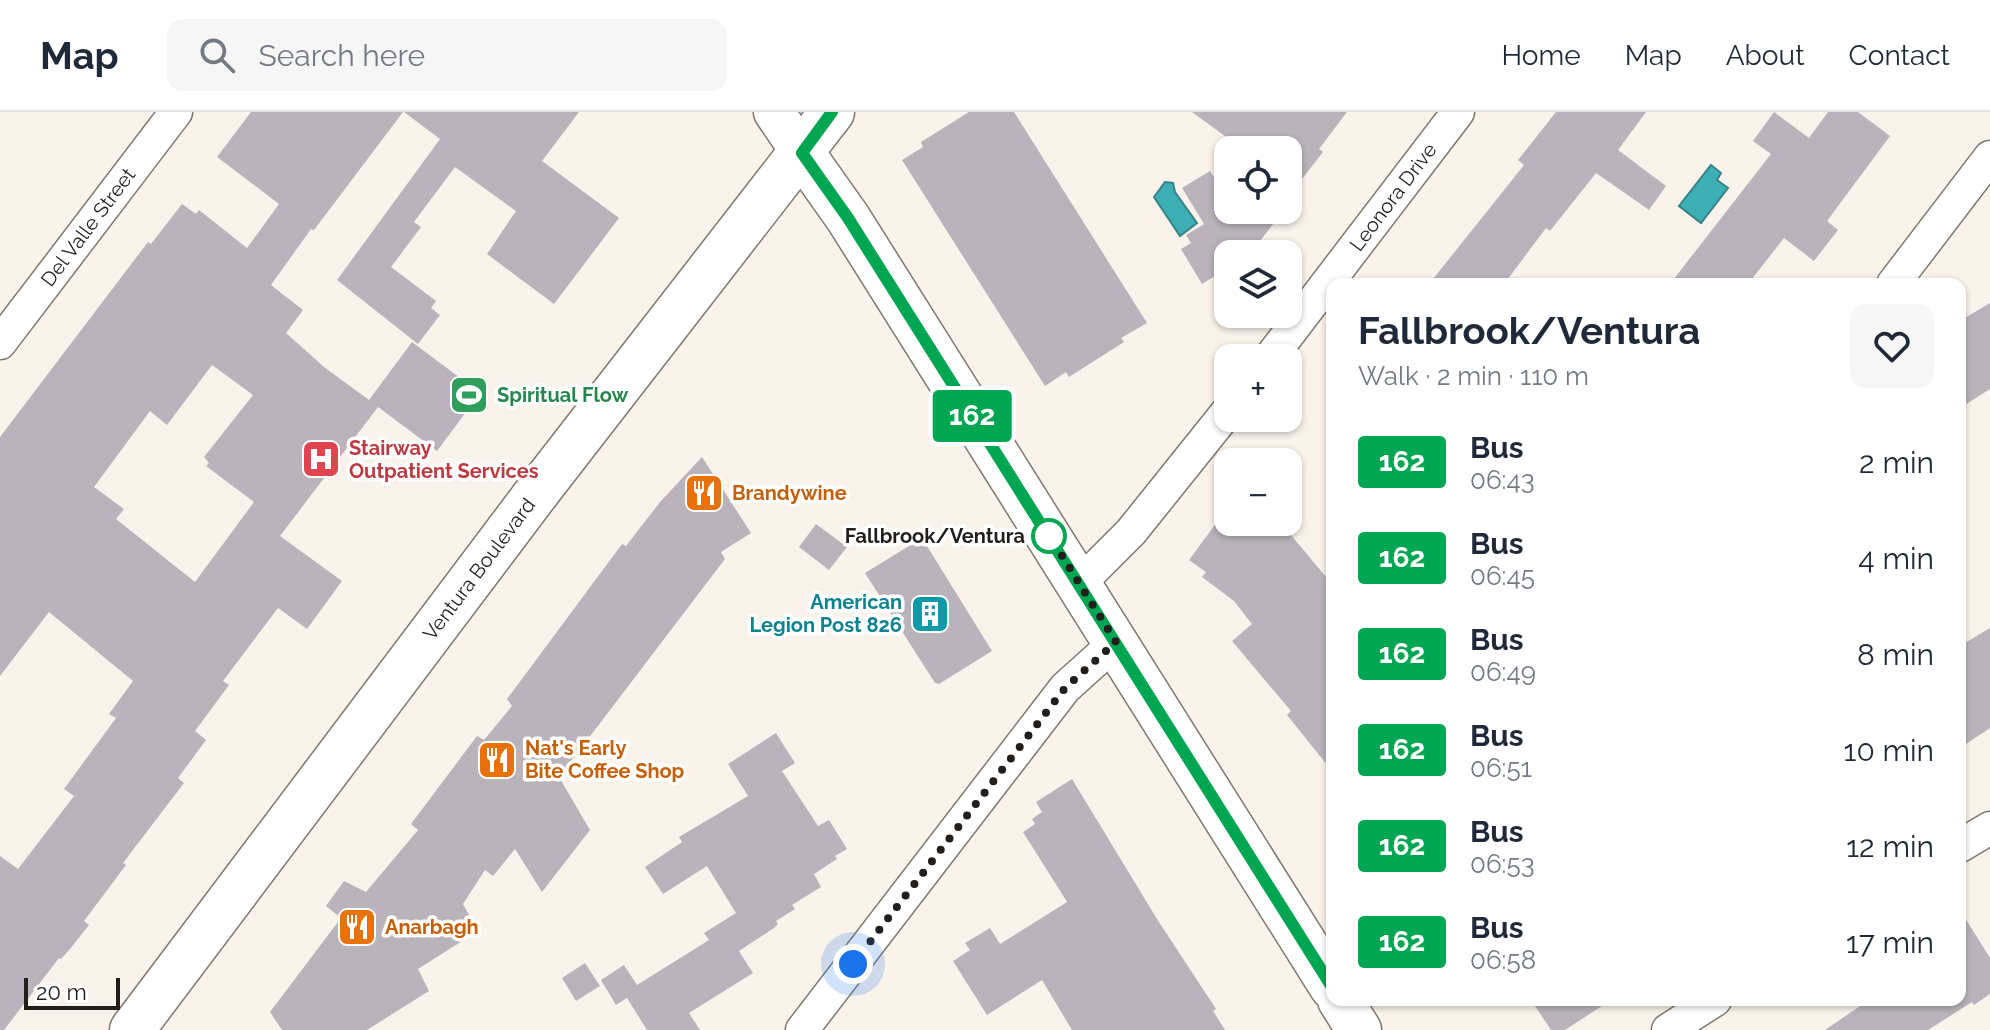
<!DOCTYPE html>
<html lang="en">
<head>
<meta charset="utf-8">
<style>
	:root { --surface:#fff; --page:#f6f6f7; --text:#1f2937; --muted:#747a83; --line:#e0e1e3 }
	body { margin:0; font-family:Raleway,sans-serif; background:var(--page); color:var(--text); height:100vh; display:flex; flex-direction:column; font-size:30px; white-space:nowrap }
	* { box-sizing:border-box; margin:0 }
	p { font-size:26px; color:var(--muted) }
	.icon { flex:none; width:44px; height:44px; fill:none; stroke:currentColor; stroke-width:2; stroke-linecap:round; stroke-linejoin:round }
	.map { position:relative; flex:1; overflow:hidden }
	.details { position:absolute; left:1326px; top:166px; width:640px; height:728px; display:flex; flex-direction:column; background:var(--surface); border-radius:16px; box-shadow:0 2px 6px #0004 }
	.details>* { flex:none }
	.badge { padding:0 16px; border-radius:6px; font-size:28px; line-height:52px }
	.fabs { position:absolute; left:1214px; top:24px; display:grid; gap:16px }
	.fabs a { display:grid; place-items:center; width:88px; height:88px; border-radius:16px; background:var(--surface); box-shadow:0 2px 6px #0004; font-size:40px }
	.scale { position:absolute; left:24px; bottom:20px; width:96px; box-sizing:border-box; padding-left:8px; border:4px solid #211e1b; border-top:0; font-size:22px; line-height:28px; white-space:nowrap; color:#211e1b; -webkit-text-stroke:6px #fff; paint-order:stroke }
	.you { position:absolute; width:40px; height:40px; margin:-20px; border:6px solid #fff; border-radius:50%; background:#1a73e8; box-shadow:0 0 0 12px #1a73e833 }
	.map>.badge { position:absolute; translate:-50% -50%; box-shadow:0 0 0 4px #fff }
	.round { display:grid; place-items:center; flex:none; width:84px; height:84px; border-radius:16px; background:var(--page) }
	.headline { display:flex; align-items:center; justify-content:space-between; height:136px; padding:0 32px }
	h1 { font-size:38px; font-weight:700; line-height:60px }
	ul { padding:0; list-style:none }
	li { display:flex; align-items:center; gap:24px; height:96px; padding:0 32px }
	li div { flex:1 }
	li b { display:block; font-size:30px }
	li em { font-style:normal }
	li .badge { min-width:88px; font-weight:700; text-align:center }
	header { display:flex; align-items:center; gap:48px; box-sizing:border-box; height:112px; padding:0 40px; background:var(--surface); border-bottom:2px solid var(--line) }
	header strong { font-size:38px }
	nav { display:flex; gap:44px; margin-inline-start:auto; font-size:28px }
	.search { width:560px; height:72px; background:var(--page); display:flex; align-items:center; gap:20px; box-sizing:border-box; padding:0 28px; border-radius:16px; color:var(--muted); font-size:30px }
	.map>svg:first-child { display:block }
</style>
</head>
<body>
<header>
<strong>Map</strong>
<div class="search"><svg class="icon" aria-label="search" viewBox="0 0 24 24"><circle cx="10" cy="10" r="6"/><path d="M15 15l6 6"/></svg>Search here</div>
<nav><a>Home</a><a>Map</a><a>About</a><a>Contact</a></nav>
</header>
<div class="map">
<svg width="1990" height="918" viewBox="0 0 1990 918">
	<rect width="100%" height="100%" fill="#faf3eb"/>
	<g fill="#3fafb6" stroke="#368488" stroke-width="2">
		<polygon points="1711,53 1721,61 1717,68 1728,76 1701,111 1679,94"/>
		<polygon points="1165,70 1173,71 1175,80 1197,111 1180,124 1154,85"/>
	</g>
	<g fill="#bab3bb" fill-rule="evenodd">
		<path d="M251,0H403L314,118L311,117L271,173L303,198L286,221L324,255L369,288L412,230L479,280L478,284L437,339L378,295L280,424L342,469L307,517L278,496L223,569L229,573L195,619L206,628L178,666L184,671L123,751L126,753L84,809L89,813L70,837L61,847L59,846L4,918H0V744L18,757L74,684L64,677L116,606L109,602L133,569L49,500L0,564V325L148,130L151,132L182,92L196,102L199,98L247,136L279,92L217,45ZM212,253L253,283L204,345L209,351L206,354L254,390L195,470L116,407L124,397L94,375L150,299L167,313Z"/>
		<polygon points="404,0 579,0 542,49 619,106 554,192 487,142 516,99 455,55 414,110 421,115 391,155 436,189 431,196 440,203 418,232 337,168 440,27"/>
		<polygon points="969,0 1014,0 1147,211 1121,226 1124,230 1069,265 1066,260 1045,274 902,48 923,35 921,30"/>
		<polygon points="1192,0 1347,0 1319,37 1323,40 1288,85 1288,38 1244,38"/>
		<polygon points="1556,0 1646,0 1618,38 1666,74 1649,98 1596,61 1550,119 1546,116 1504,172 1429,172 1524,53 1518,48"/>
		<polygon points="1774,0 1809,26 1828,0 1858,0 1890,24 1827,109 1838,118 1814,149 1784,126 1748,172 1670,172 1771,42 1753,29"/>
		<polygon points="1210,59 1228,87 1228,98 1284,98 1250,142 1228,142 1228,156 1202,172 1181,137 1191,131 1186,123 1204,112 1182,76"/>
		<polygon points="1990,191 1990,277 1960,296 1960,209"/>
		<polygon points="702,345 751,421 721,440 725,447 559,665 590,718 542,780 515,737 493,764 485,758 463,792 478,819 418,857 429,879 367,918 282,918 270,900 341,806 326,794 344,769 366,780 418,718 411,712 477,624 484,628 512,594 507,587 622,432 626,434 660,390"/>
		<polygon points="1217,410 1299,410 1290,422 1332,472 1332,659 1287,603 1291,599 1232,529 1252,512 1234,489 1202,465 1206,460 1189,448"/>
		<polygon points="816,412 847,435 829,458 799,435"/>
		<polygon points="922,426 992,539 939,572 935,571 865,461"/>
		<polygon points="1990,516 1990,616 1960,636 1960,534"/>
		<polygon points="776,621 795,651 782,659 818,714 829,708 847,737 835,744 837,747 814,762 821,775 792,793 795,797 776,809 778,812 774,816 739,839 753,861 689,901 700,918 647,918 627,886 616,893 601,868 624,853 637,873 709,828 704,821 736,801 707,754 663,782 645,755 682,730 679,725 748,684 728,652"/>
		<polygon points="1072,667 1157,807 1216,897 1213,899 1225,918 1072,918 1042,868 987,903 953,849 970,838 965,831 990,816 1000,832 1067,790 1023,720 1035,712 1032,707 1042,700 1036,690"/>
		<polygon points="1960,798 1990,846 1990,882 1974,893 1972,890 1928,918 1825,918 1869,888 1960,888"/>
		<polygon points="585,851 600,874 576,889 562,866"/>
		<polygon points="1531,888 1611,888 1565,918 1551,918"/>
	</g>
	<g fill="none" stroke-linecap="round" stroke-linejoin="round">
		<defs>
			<g id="minor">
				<polyline points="1893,172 1990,45"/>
				<polyline points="0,231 176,0"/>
				<polyline points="1270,246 1458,0"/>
				<polyline points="1080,471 1131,420 1228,299"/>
				<polyline points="1960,734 1990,716"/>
				<polyline points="802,918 1065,576 1116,530"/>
				<polyline points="1668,918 1715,888"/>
			</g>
			<polyline id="tertiary" points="774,0 802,41"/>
			<g id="secondary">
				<polyline points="802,41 848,106 1332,875"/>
				<polyline points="1340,888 1359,918"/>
				<polyline points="132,918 538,379 832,0"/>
			</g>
		</defs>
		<use href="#minor" stroke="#7e7871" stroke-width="35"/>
		<use href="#tertiary" stroke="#7e7871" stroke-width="43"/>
		<use href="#secondary" stroke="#7e7871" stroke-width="47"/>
		<use href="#minor" stroke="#fff" stroke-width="32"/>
		<use href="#tertiary" stroke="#fff" stroke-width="40"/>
		<use href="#secondary" stroke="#fff" stroke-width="44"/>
	</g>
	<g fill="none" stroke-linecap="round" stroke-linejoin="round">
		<defs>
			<polyline id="line" points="832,0 802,41 848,106 1332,875"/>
		</defs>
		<use href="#line" stroke="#fff" stroke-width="18"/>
		<use href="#line" stroke="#00a651" stroke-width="12"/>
		<polyline stroke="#211e1b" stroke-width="8" stroke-dasharray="0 14.4" points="853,852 1065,576 1116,530 1047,420 1049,424"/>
	</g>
	<defs>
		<symbol id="stadium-square" viewBox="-11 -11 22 22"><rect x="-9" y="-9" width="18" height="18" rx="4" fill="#2e9e5b" stroke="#fff"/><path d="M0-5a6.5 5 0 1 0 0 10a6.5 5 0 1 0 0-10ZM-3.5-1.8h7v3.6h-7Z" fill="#fff"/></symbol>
		<symbol id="hospital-square" viewBox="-11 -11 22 22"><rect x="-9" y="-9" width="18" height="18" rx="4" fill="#e0444e" stroke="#fff"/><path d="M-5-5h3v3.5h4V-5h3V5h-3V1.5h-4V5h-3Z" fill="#fff"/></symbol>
		<symbol id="restaurant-square" viewBox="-11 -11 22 22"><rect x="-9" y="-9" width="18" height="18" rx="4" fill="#e8710a" stroke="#fff"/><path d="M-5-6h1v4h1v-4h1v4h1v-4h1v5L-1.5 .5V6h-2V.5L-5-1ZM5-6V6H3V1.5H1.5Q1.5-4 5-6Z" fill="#fff"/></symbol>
		<symbol id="building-square" viewBox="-11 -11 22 22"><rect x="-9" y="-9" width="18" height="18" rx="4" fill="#0f9aa8" stroke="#fff"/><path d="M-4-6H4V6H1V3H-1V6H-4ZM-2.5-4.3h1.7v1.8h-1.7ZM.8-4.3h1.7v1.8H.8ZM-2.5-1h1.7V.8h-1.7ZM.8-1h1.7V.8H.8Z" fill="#fff"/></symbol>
	</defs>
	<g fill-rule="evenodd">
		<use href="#stadium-square" x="447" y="261" width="44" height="44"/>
		<use href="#hospital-square" x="299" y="325" width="44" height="44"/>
		<use href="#restaurant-square" x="682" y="359" width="44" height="44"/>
		<use href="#building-square" x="908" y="480" width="44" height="44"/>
		<use href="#restaurant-square" x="475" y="626" width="44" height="44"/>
		<use href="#restaurant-square" x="335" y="793" width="44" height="44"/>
	</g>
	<circle fill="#fff" stroke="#00a651" stroke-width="4" cx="1049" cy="424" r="16"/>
	<g text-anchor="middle" stroke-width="7" stroke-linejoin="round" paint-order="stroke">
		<g font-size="20" fill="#211e1b" stroke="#fff">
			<text transform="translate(1393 85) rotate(-53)" y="7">Leonora Drive</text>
			<text transform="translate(88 115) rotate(-53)" y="7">Del Valle Street</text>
			<text transform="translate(479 457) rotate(-53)" y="7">Ventura Boulevard</text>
		</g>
		<g font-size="20" font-weight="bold" fill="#27864d" stroke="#fff" text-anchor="start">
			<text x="497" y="290">Spiritual Flow</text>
		</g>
		<g font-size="20" font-weight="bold" fill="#be3a42" stroke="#fff" text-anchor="start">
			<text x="349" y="343">Stairway<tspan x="349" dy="23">Outpatient Services</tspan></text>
		</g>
		<g font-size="20" font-weight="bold" fill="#c56008" stroke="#fff" text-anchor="start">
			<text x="732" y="388">Brandywine</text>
			<text x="525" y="643">Nat's Early<tspan x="525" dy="23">Bite Coffee Shop</tspan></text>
			<text x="385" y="822">Anarbagh</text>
		</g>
		<g font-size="20" font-weight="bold" fill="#211e1b" stroke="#fff" text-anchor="end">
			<text x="1025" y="431">Fallbrook/Ventura</text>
		</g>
		<g font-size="20" font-weight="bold" fill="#0d838f" stroke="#fff" text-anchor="end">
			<text x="902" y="497">American<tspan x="902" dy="23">Legion Post 826</tspan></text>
		</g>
	</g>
</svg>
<div class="fabs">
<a><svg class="icon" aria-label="locate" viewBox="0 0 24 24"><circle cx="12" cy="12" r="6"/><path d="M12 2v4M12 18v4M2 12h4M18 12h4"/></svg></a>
<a><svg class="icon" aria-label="layers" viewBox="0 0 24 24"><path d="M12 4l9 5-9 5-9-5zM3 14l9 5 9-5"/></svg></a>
<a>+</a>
<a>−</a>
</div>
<div class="scale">20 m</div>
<div class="you" style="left:853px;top:852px"></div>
<b class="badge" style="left:972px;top:304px;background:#00a651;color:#fff">162</b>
<section class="details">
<div class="headline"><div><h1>Fallbrook/Ventura</h1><p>Walk · 2 min · 110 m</p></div><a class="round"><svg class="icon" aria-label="heart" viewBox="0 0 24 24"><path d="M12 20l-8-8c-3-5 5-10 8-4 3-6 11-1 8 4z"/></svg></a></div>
<ul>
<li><span class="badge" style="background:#00a651;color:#fff">162</span><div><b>Bus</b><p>06:43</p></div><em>2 min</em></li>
<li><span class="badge" style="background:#00a651;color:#fff">162</span><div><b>Bus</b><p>06:45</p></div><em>4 min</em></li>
<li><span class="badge" style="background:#00a651;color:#fff">162</span><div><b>Bus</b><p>06:49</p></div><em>8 min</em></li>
<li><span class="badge" style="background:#00a651;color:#fff">162</span><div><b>Bus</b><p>06:51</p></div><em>10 min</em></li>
<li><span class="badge" style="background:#00a651;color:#fff">162</span><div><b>Bus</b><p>06:53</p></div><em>12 min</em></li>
<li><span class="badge" style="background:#00a651;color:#fff">162</span><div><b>Bus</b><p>06:58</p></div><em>17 min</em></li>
</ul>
</section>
</div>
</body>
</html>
